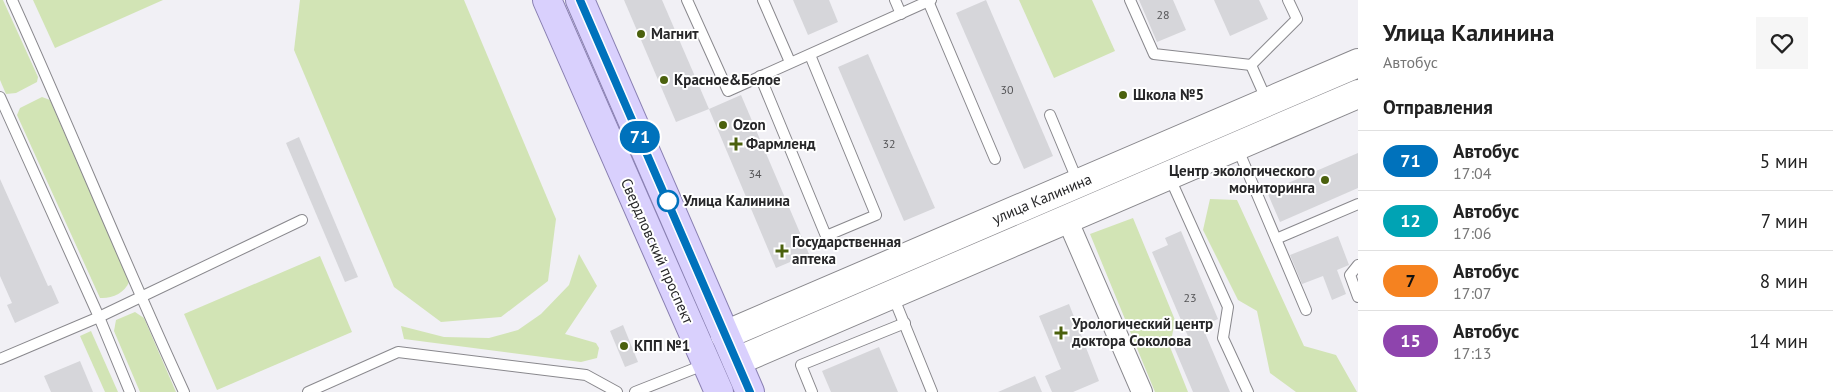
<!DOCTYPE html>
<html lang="ru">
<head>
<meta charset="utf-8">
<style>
	:root { --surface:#fff; --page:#f6f6f6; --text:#222; --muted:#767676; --line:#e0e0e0 }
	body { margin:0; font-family:"PT Sans",sans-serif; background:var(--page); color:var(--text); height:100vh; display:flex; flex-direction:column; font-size:19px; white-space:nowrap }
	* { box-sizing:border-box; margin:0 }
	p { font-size:16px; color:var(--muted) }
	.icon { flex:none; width:28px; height:28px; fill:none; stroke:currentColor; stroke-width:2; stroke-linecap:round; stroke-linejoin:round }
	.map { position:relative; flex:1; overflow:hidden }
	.panel { display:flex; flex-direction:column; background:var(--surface); width:475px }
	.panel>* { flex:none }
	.badge { padding:0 10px; border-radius:16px; font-size:18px; line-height:32px }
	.map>.badge { position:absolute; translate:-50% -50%; box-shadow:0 0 0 2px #fff }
	h2 { padding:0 25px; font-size:19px; line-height:45px }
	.round { display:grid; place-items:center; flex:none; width:52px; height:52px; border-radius:0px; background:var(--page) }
	.summary { display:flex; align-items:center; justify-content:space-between; height:85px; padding:0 25px }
	h1 { font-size:24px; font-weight:600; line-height:38px }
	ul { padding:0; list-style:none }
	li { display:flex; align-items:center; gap:15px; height:60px; padding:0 25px; border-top:1px solid var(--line) }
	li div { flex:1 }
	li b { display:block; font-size:19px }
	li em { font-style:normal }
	li .badge { min-width:55px; font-weight:700; text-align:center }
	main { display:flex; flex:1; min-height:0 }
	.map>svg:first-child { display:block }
</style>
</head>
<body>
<main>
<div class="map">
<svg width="1358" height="392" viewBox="0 0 1358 392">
	<rect width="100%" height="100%" fill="#f1f0f5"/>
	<g fill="#d2e4b5">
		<polygon points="0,0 3,0 38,77 37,82 16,93 6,94 0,80"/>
		<polygon points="33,0 163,0 55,48"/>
		<polygon points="300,0 464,0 556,219 548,281 501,317 441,322 394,287 294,50"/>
		<polygon points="1019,0 1092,0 1115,51 1054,78"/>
		<path d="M42,97L50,100L129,282C125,293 111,299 100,298L17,115L20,108Z"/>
		<polygon points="1210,199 1237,200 1304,346 1336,355 1357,392 1296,392 1270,373 1257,311 1238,300 1203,230"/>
		<polygon points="1133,218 1175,320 1170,347 1188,392 1155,392 1090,234"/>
		<polygon points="579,254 597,286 565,334 596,343 599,348 597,358 581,362 404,339 401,326 444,337 489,338 518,330 541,314 569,285"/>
		<polygon points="320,256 352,332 217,390 184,314"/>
		<polygon points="135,312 144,318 176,392 140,392 114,331 116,320"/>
		<polygon points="91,331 118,392 105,392 80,336"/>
	</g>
	<g fill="#d6d6da">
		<polygon points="624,0 662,0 709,109 676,122"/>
		<polygon points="793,0 829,0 838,22 808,35"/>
		<polygon points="986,0 1053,156 1024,169 956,13"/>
		<polygon points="1139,0 1173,0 1186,30 1157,42"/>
		<polygon points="1214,0 1259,0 1268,19 1230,36"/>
		<polygon points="868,54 935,208 904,221 838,67"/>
		<polygon points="741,95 809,254 776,268 709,109"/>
		<polygon points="299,137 358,277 345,282 286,143"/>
		<polygon points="1358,153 1358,188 1280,222 1267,192"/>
		<polygon points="0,179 48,286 51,285 59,303 15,323 7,305 12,303 0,276"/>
		<polygon points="1181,231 1218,319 1202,326 1230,392 1193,392 1174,347 1190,341 1152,252 1168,245 1165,238"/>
		<polygon points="1338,236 1349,265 1337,270 1346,294 1332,300 1323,276 1302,284 1290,255"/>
		<polygon points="1069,304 1099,381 1073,392 1052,392 1045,376 1061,369 1039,316"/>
		<polygon points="623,325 638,362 625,367 610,331"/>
		<polygon points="879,347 898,392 831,392 822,371"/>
		<polygon points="80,361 93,392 51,392 44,376"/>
		<polygon points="1035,376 1042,392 998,392"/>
	</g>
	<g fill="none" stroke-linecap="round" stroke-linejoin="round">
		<defs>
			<g id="service">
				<path d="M12,0C71,130 124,262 184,392"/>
				<polyline points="687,0 728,91 931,0"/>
				<polyline points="763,0 790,62"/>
				<polyline points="895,0 901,14"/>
				<polyline points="1130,0 1154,54 1251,65"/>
				<polyline points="928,1 995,159"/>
				<polyline points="1251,65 1297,19 1288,0"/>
				<polyline points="1251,65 1267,101"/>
				<polyline points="760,76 826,236 876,215 810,55"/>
				<polyline points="0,97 99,317 130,392"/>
				<polyline points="1050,115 1078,182"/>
				<polyline points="1237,147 1306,310"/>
				<polyline points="1169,176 1228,307 1223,338 1248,392"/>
				<polyline points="1276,239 1358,204"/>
				<polyline points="1358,265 1350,275 1358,297"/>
				<polyline points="893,296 932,392"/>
				<polyline points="0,359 99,317 302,220"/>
				<polyline points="308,392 398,352 586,375 617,392"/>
				<polyline points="635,392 706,364"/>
				<polyline points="812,392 801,365 905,323"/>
			</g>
			<polyline id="minor" points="1067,219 1142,392"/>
			<g id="secondary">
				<polyline points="725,335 1358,63"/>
				<polyline points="737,361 1358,94"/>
			</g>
			<g id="primary">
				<polyline points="547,0 719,392"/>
				<polyline points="580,0 750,392"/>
			</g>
		</defs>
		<use href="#service" stroke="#89888d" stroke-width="12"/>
		<use href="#minor" stroke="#89888d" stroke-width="22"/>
		<use href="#secondary" stroke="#89888d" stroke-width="30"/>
		<use href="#primary" stroke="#8a80b2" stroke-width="30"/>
		<use href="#service" stroke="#fff" stroke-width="10"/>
		<use href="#minor" stroke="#fff" stroke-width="20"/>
		<use href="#secondary" stroke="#fff" stroke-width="28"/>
		<use href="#primary" stroke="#d9d0fd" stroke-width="28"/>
	</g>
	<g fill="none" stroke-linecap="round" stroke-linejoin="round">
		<defs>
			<polyline id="line" points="580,0 750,392"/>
		</defs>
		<use href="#line" stroke="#fff" stroke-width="11"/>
		<use href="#line" stroke="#0072bc" stroke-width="8"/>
	</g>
	<g fill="#4b610d" stroke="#fff" stroke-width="2">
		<circle cx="641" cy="34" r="5"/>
		<circle cx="664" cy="80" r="5"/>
		<circle cx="1123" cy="95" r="5"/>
		<circle cx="723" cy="125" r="5"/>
		<path d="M733.5 136.5h5v5h5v5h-5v5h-5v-5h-5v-5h5z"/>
		<circle cx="1325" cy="180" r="5"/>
		<path d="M779.5 243.5h5v5h5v5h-5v5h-5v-5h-5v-5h5z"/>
		<path d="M1058.5 325.5h5v5h5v5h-5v5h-5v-5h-5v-5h5z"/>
		<circle cx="624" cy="346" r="5"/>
	</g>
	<circle fill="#fff" stroke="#0072bc" stroke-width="2.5" cx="668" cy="201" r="10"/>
	<g text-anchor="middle" stroke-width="4" stroke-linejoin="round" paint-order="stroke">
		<g font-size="12" fill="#535355">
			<text x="1163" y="19">28</text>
			<text x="1007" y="94">30</text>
			<text x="889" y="148">32</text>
			<text x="755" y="178">34</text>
			<text x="1190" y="302">23</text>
		</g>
		<g font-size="15" font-weight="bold" fill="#272729" stroke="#fff" text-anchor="start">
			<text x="651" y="39">Магнит</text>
			<text x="674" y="85">Красное&amp;Белое</text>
			<text x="1133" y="100">Школа №5</text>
			<text x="733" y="130">Ozon</text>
			<text x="746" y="149">Фармленд</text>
			<text x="1315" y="176" text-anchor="end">Центр экологического<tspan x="1315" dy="17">мониторинга</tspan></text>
			<text x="792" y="247">Государственная<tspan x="792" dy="17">аптека</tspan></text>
			<text x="1072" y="329">Урологический центр<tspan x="1072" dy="17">доктора Соколова</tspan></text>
			<text x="634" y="351">КПП №1</text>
		</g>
		<g font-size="15" fill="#272729" stroke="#fff">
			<text transform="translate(1042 199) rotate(-23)" y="5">улица Калинина</text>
			<text transform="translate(657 251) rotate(66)" y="5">Свердловский проспект</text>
		</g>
		<g font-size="15" font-weight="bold" fill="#272729" stroke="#fff" text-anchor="start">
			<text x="683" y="206">Улица Калинина</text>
		</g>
	</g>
</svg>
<b class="badge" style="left:640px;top:137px;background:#0072bc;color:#fff">71</b>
</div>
<section class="panel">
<div class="summary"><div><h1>Улица Калинина</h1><p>Автобус</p></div><a class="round"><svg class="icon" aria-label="heart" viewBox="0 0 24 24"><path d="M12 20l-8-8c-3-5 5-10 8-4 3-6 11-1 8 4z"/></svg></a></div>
<h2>Отправления</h2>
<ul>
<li><span class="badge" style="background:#0072bc;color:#fff">71</span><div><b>Автобус</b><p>17:04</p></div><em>5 мин</em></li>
<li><span class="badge" style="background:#00a3b4;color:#fff">12</span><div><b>Автобус</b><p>17:06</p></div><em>7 мин</em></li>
<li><span class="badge" style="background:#f58220;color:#111">7</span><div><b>Автобус</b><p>17:07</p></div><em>8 мин</em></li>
<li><span class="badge" style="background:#8e44ad;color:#fff">15</span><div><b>Автобус</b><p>17:13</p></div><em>14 мин</em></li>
</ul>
</section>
</main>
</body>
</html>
